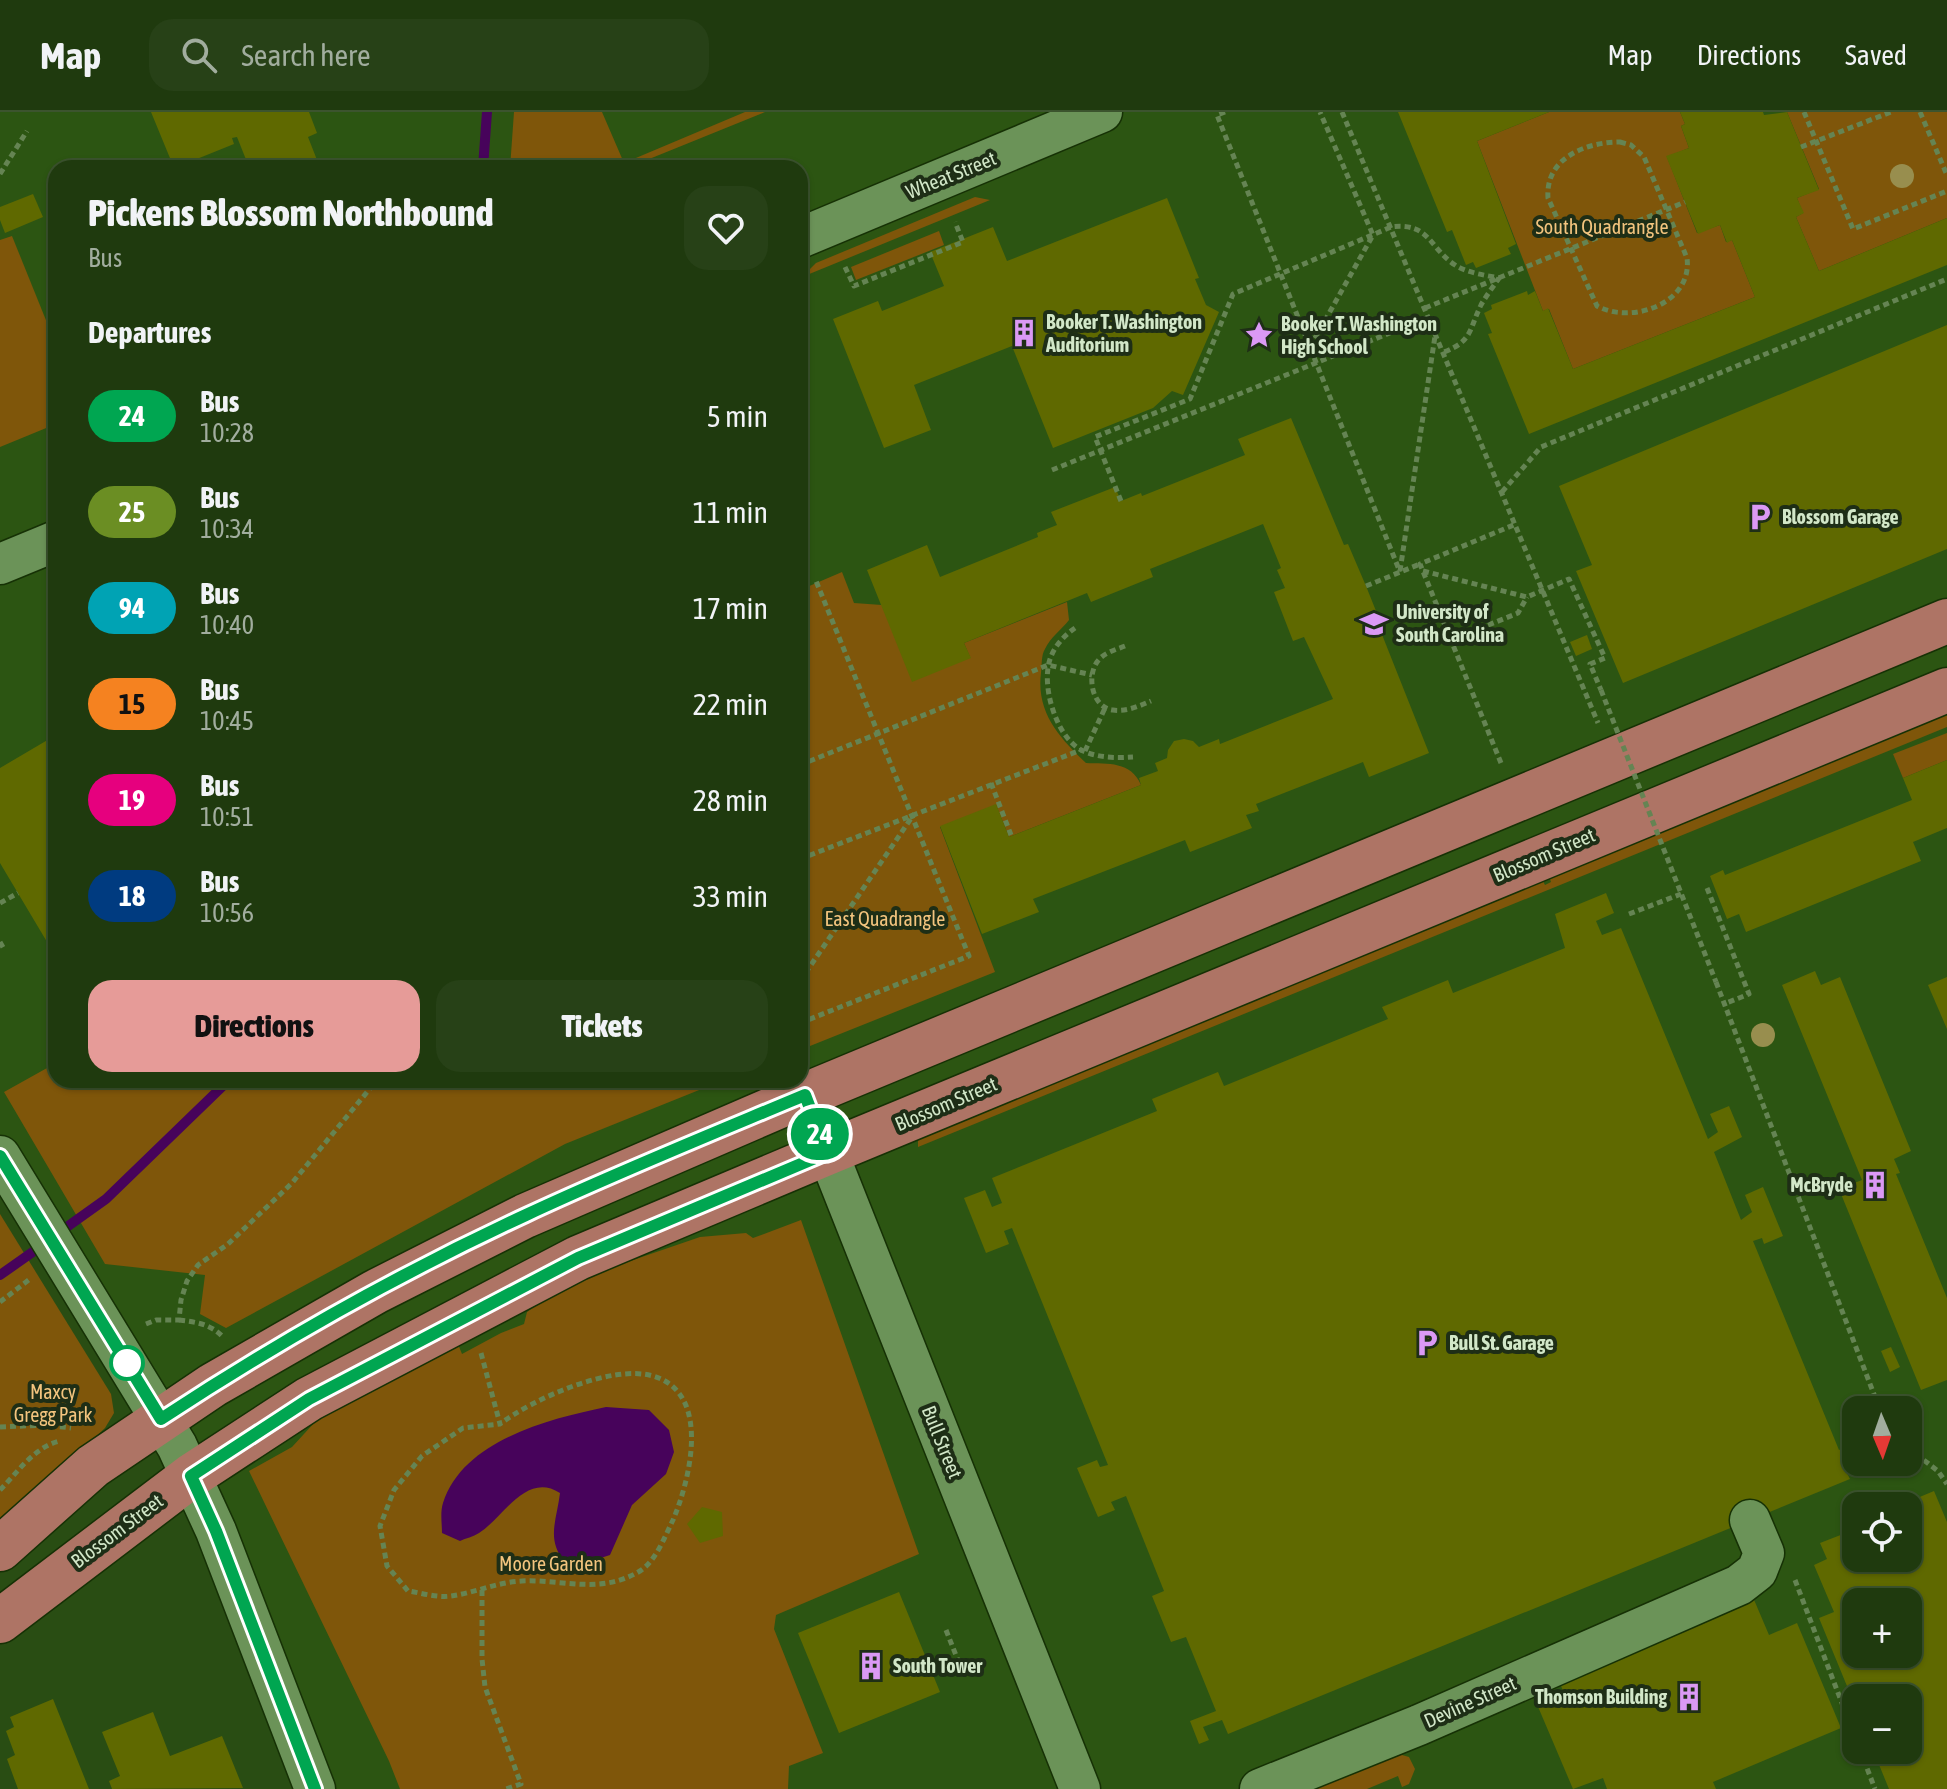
<!DOCTYPE html>
<html lang="en">
<head>
<meta charset="utf-8">
<style>
	:root { --surface:#1f3a0e; --page:#274117; --text:#f1f3f6; --muted:#a1ad9e; --line:#3c542e; --accent:#e69b98 }
	body { margin:0; font-family:"Asap Condensed",sans-serif; background:var(--page); color:var(--text); height:100vh; display:flex; flex-direction:column; font-size:30px; white-space:nowrap }
	* { box-sizing:border-box; margin:0 }
	p { font-size:26px; color:var(--muted) }
	.icon { flex:none; width:44px; height:44px; fill:none; stroke:currentColor; stroke-width:2; stroke-linecap:round; stroke-linejoin:round }
	.map { position:relative; flex:1; overflow:hidden }
	.details { position:absolute; left:48px; top:48px; width:760px; height:928px; display:flex; flex-direction:column; background:var(--surface); border-radius:24px; box-shadow:0 2px 6px #0004,0 0 0 2px var(--line) }
	.details>* { flex:none }
	.badge { padding:0 16px; border-radius:26px; font-size:28px; line-height:52px }
	.needle { width:52px; rotate:178deg }
	.buttons { position:absolute; left:1842px; top:1284px; display:grid; gap:16px }
	.buttons a { display:grid; place-items:center; width:80px; height:80px; border-radius:16px; background:var(--surface); box-shadow:0 2px 6px #0004,0 0 0 2px var(--line); font-size:40px }
	.map>.badge { position:absolute; translate:-50% -50%; box-shadow:0 0 0 4px #fff }
	h2 { padding:0 40px; font-size:30px; line-height:72px }
	.round { display:grid; place-items:center; flex:none; width:84px; height:84px; border-radius:24px; background:var(--page) }
	.overview { display:flex; align-items:center; justify-content:space-between; height:136px; padding:0 40px }
	h1 { font-size:38px; font-weight:800; line-height:60px }
	.button { display:flex; gap:16px; margin-top:auto; padding:16px 40px }
	.button a { flex:1; height:92px; border-radius:24px; background:var(--accent); color:#111; font-size:32px; font-weight:800; line-height:92px; text-align:center }
	.button a+a { background:var(--page); color:var(--text) }
	ul { padding:0; list-style:none }
	li { display:flex; align-items:center; gap:24px; height:96px; padding:0 40px }
	li div { flex:1 }
	li b { display:block; font-size:30px }
	li em { font-style:normal }
	li .badge { min-width:88px; font-weight:700; text-align:center }
	header { display:flex; align-items:center; gap:48px; box-sizing:border-box; height:112px; padding:0 40px; background:var(--surface); border-bottom:2px solid var(--line) }
	header strong { font-size:38px }
	nav { display:flex; gap:44px; margin-inline-start:auto; font-size:28px }
	.search { width:560px; height:72px; background:var(--page); display:flex; align-items:center; gap:20px; box-sizing:border-box; padding:0 28px; border-radius:24px; color:var(--muted); font-size:30px }
	.map>svg:first-child { display:block }
</style>
</head>
<body>
<header>
<strong>Map</strong>
<div class="search"><svg class="icon" aria-label="search" viewBox="0 0 24 24"><circle cx="10" cy="10" r="6"/><path d="M15 15l6 6"/></svg>Search here</div>
<nav><a>Map</a><a>Directions</a><a>Saved</a></nav>
</header>
<div class="map">
<svg width="1947" height="1677" viewBox="0 0 1947 1677">
	<rect width="100%" height="100%" fill="#294d13"/>
	<path fill="#2c5512" fill-rule="evenodd" d="M0,0H1947V1677H332L222,1400L0,1037ZM56,56H800V968H56ZM1856,1298H1908V1350H1856ZM1856,1394H1908V1446H1856ZM1856,1490H1908V1542H1856ZM1856,1586H1908V1638H1856Z"/>
	<g fill="#7f560a">
		<polygon points="514,0 602,0 624,51 745,0 765,0 627,56 510,56"/>
		<polygon points="1549,0 1680,0 1685,12 1681,14 1689,36 1667,45 1697,121 1720,113 1726,130 1732,128 1755,185 1573,257 1549,197 1543,199 1477,29"/>
		<polygon points="1787,0 1947,0 1947,106 1819,159 1796,105 1803,101 1797,86 1819,77"/>
		<polygon points="975,85 990,88 802,165 816,151"/>
		<polygon points="939,119 944,133 856,168 851,155"/>
		<polygon points="12,124 56,233 56,312 0,335 0,128"/>
		<path d="M842,460L854,491L882,493L970,545L964,531L1067,490L1069,508C1062,517 1050,526 1045,537C1041,543 1042,554 1041,561C1036,601 1060,626 1086,651C1108,652 1131,649 1141,673L1009,725L996,693L940,715L995,860L800,938V478Z"/>
		<polygon points="1947,601 1947,615 918,1035 918,1025 1162,923 1164,927 1177,917 1542,767 1545,773 1551,770 1549,764"/>
		<polygon points="1947,621 1947,648 1903,666 1893,642"/>
		<polygon points="56,951 56,968 724,968 565,1032 226,1216 200,1202 205,1163 105,1152 4,980"/>
		<polygon points="0,1102 111,1282 114,1301 105,1316 0,1416"/>
		<polygon points="801,1108 919,1442 776,1503 774,1517 823,1641 789,1654 788,1677 400,1677 389,1649 249,1359 292,1335 326,1298 458,1232 462,1242 501,1221 524,1212 527,1200 569,1170 700,1125 746,1121 753,1126"/>
		<polygon points="1395,1641 1409,1645 1415,1657 1409,1672 1402,1675 1398,1664 1367,1677 1306,1677"/>
	</g>
	<path fill="#47035b" d="M606,1295L649,1298L669,1318L674,1340L666,1362L632,1393L610,1443L585,1451L564,1449C546,1427 557,1407 560,1381C526,1359 503,1406 479,1421C473,1425 466,1426 460,1429L442,1421C442,1412 440,1400 443,1391C463,1328 549,1307 606,1295Z"/>
	<g fill="none" stroke-linecap="round" stroke-linejoin="round">
		<g stroke="#47035b" stroke-width="10">
			<polyline points="483,56 487,0"/>
			<polyline points="57,1122 106,1087 229,968"/>
			<polyline points="0,1163 44,1132"/>
		</g>
	</g>
	<g fill="#5f6900" fill-rule="evenodd">
		<polygon points="151,0 309,0 317,21 308,25 319,53 311,56 262,56 258,46 247,50 237,25 232,26 234,32 182,53 180,48 172,51"/>
		<polygon points="1398,0 1549,0 1477,29 1516,132 1508,136 1511,142 1476,156 1473,150 1466,153 1452,118 1447,120"/>
		<polygon points="1680,0 1763,0 1764,3 1787,0 1819,78 1797,86 1804,101 1796,105 1819,159 1947,106 1947,153 1529,322 1488,222 1492,221 1484,201 1492,197 1491,193 1527,179 1528,183 1535,179 1543,199 1548,196 1573,257 1755,185 1732,128 1727,131 1720,113 1698,122 1666,44 1689,36 1681,14 1685,12"/>
		<polygon points="33,82 43,105 5,121 0,108 0,95"/>
		<polygon points="1167,86 1199,166 1195,167 1206,193 1219,200 1183,283 1172,279 1153,296 1053,336 1012,234 914,273 931,318 884,336 833,207 878,189 882,199 944,174 930,140 993,115 1007,149"/>
		<polygon points="1947,213 1947,437 1623,571 1576,459 1592,453 1559,374"/>
		<polygon points="1291,306 1344,433 1348,432 1366,474 1382,514 1379,515 1429,641 1369,665 1363,650 1256,692 1259,699 1246,703 1252,716 1190,740 1185,728 1033,787 1039,800 982,822 940,714 996,692 1009,725 1141,673 1139,666 1158,659 1155,651 1167,646 1168,638 1174,629 1184,627 1193,629 1199,635 1219,627 1220,632 1333,587 1304,525 1293,529 1274,480 1285,476 1277,458 1281,456 1263,412 1150,457 1153,465 1091,490 1087,481 964,531 971,546 912,570 867,458 927,433 940,465 1038,425 1037,421 1057,413 1051,400 1115,375 1121,389 1141,381 1142,384 1245,343 1238,327"/>
		<polygon points="1587,523 1592,537 1576,544 1570,530"/>
		<polygon points="56,623 56,701 50,705 56,715 56,845 0,751 0,656"/>
		<polygon points="1947,648 1947,716 1913,730 1921,749 1746,820 1739,802 1727,807 1710,764 1723,758 1725,763 1912,688 1903,666"/>
		<polygon points="1606,781 1614,801 1596,809 1602,823 1621,816 1708,1027 1718,1020 1710,1002 1729,994 1742,1025 1714,1040 1741,1108 1752,1100 1745,1083 1763,1075 1783,1124 1764,1132 1762,1126 1753,1129 1839,1338 1856,1330 1856,1350 1844,1355 1850,1367 1228,1622 1222,1608 1203,1615 1209,1628 1199,1632 1190,1609 1216,1599 1186,1525 1171,1530 1152,1484 1164,1479 1126,1384 1111,1390 1115,1398 1098,1405 1077,1356 1097,1348 1100,1355 1108,1353 1012,1116 1004,1119 1009,1132 986,1141 964,1086 985,1078 992,1095 1002,1091 992,1066 1157,999 1152,987 1218,960 1224,974 1388,907 1382,895 1448,868 1453,881 1565,836 1555,802"/>
		<polygon points="1815,859 1821,873 1840,865 1911,1039 1894,1047 1900,1061 1896,1062 1947,1186 1947,1268 1921,1278 1839,1077 1862,1068 1782,873"/>
		<polygon points="1947,865 1947,917 1928,873"/>
		<polygon points="1891,1235 1900,1255 1890,1260 1881,1239"/>
		<polygon points="1856,1350 1876,1350 1878,1355 1861,1362"/>
		<path d="M1934,1379L1947,1410V1677H1889L1873,1638H1908V1586H1856V1596L1819,1506L1834,1500L1814,1453L1827,1447L1820,1431L1856,1417V1446H1908V1394H1898ZM1856,1490H1908V1542H1856Z"/>
		<polygon points="702,1395 722,1400 723,1424 700,1431 687,1412"/>
		<polygon points="899,1480 940,1580 839,1621 798,1521"/>
		<polygon points="1752,1483 1769,1523 1797,1511 1841,1616 1713,1670 1716,1677 1607,1677 1603,1666 1573,1677 1536,1590 1563,1579 1558,1566"/>
		<polygon points="53,1587 89,1677 18,1677 7,1647 15,1643 6,1619 14,1615 10,1605"/>
		<polygon points="153,1600 170,1644 222,1624 243,1676 112,1677 109,1669 120,1664 102,1620"/>
	</g>
	<g fill="none" stroke-linecap="round" stroke-linejoin="round">
		<defs>
			<g id="minor">
				<polyline points="800,126 1102,0"/>
				<polyline points="0,452 56,429"/>
				<polyline points="805,983 1080,1677"/>
				<polyline points="0,1044 177,1334 216,1419 315,1677"/>
				<polyline points="1260,1677 1419,1613 1739,1473 1757,1459 1764,1441 1750,1408"/>
			</g>
			<g id="major">
				<polyline points="0,1437 93,1354 213,1273 375,1180 525,1104 805,983 1947,509"/>
				<polyline points="0,1509 191,1364 309,1287 578,1146 827,1041 1947,578"/>
			</g>
		</defs>
		<use href="#minor" stroke="#163105" stroke-width="43"/>
		<use href="#major" stroke="#163105" stroke-width="47"/>
		<g stroke="#658453" stroke-width="5" stroke-dasharray="6 4" stroke-linecap="butt">
			<polyline points="1225,0 1217,3 1400,460"/>
			<polyline points="1342,0 1598,611"/>
			<polyline points="1804,0 1853,117 1947,79"/>
			<polyline points="1920,0 1947,63"/>
			<path d="M1620,30L1631,33L1644,45L1687,146C1693,191 1632,213 1597,194L1548,86C1545,46 1586,30 1620,30Z"/>
			<polyline points="1801,35 1891,0"/>
			<polyline points="0,62 27,19"/>
			<polyline points="845,155 854,174 963,130 955,110"/>
			<polyline points="1425,196 1685,90"/>
			<polyline points="1310,235 1373,123 1320,0"/>
			<polyline points="1052,358 1429,205"/>
			<polyline points="1502,380 1541,335 1947,167"/>
			<path d="M1121,389L1095,325L1190,287L1233,182L1391,115C1430,110 1429,136 1455,153C1467,161 1485,163 1499,166C1493,175 1486,184 1481,193C1469,217 1473,229 1444,240"/>
			<polyline points="800,430 805,442"/>
			<polyline points="1400,459 1435,224"/>
			<polyline points="1423,459 1527,485 1569,467 1605,546 1590,552 1601,578"/>
			<polyline points="1366,474 1420,452"/>
			<path d="M1075,516C1062,525 1050,539 1048,556C1044,582 1058,627 1083,639C1099,646 1116,646 1133,645"/>
			<polyline points="1451,528 1518,501 1527,485"/>
			<path d="M1125,534C1115,538 1103,541 1097,550C1086,566 1093,596 1113,598C1126,600 1139,594 1151,589"/>
			<polyline points="1085,639 1105,596"/>
			<polyline points="1501,651 1420,452 1516,412"/>
			<polyline points="800,653 1048,553 1092,563"/>
			<polyline points="991,671 1011,723"/>
			<polyline points="800,747 1081,638"/>
			<polyline points="1707,776 1749,882 1724,892"/>
			<polyline points="0,791 18,781"/>
			<polyline points="1629,802 1681,782"/>
			<polyline points="0,830 4,837"/>
			<polyline points="800,869 912,705"/>
			<polyline points="1716,870 1880,1298"/>
			<polyline points="800,911 969,844 816,469"/>
			<polyline points="0,1190 30,1167"/>
			<path d="M179,1208C196,1210 210,1212 222,1224"/>
			<polyline points="146,1212 156,1208 179,1208 181,1188 187,1169 198,1153 228,1132 292,1071 377,968"/>
			<path d="M481,1241L500,1312L463,1316L422,1344L394,1378L380,1414L387,1454L408,1479C422,1481 437,1486 451,1484C474,1481 498,1470 522,1469C563,1467 600,1483 640,1459C656,1449 665,1424 673,1408C690,1368 712,1281 653,1264C611,1252 533,1287 500,1312"/>
			<polyline points="0,1315 46,1313 71,1316"/>
			<polyline points="1908,1336 1938,1359 1947,1372"/>
			<path d="M0,1378C18,1360 34,1335 60,1329"/>
			<polyline points="1795,1468 1856,1628"/>
			<polyline points="482,1478 482,1547 485,1575 521,1672 506,1677"/>
			<polyline points="946,1518 961,1556 977,1550"/>
			<polyline points="1860,1638 1875,1677"/>
		</g>
		<use href="#minor" stroke="#6b9358" stroke-width="40"/>
		<use href="#major" stroke="#ae7465" stroke-width="44"/>
		<polyline stroke="#658453" stroke-width="5" stroke-dasharray="6 4" stroke-linecap="butt" points="1601,578 1716,870"/>
	</g>
	<g fill="#988e4e">
		<circle cx="1902" cy="64" r="12"/>
		<circle cx="1763" cy="923" r="12"/>
	</g>
	<g fill="none" stroke-linecap="round" stroke-linejoin="round">
		<defs>
			<path id="line" d="M0,1044L161,1307C275,1232 403,1160 526,1103C618,1060 712,1022 805,983L827,1041L578,1146L309,1287L191,1364L216,1419L315,1677"/>
		</defs>
		<use href="#line" stroke="#fff" stroke-width="18"/>
		<use href="#line" stroke="#00a651" stroke-width="12"/>
	</g>
	<defs>
		<symbol id="building-bare" viewBox="-9 -9 18 18"><path d="M-4-6H4V6H1V3H-1V6H-4ZM-2.5-4.3h1.7v1.8h-1.7ZM.8-4.3h1.7v1.8H.8ZM-2.5-1h1.7V.8h-1.7ZM.8-1h1.7V.8H.8Z" fill="#db99f5" stroke="#1e2e16" stroke-width="2.5" paint-order="stroke"/></symbol>
		<symbol id="sight-bare" viewBox="-9 -9 18 18"><path d="M0-6L1.8-2.2L6-1.7L2.9 1.2L3.7 5.4L0 3.3L-3.7 5.4L-2.9 1.2L-6-1.7L-1.8-2.2Z" fill="#db99f5" stroke="#1e2e16" stroke-width="2.5" paint-order="stroke"/></symbol>
		<symbol id="parking-bare" viewBox="-9 -9 18 18"><path d="M-3.5-5.5H1a3.5 3.5 0 0 1 0 7H-1V5.5H-3.5ZM-1-3.4V-.6H.8a1.4 1.4 0 0 0 0-2.8Z" fill="#db99f5" stroke="#1e2e16" stroke-width="2.5" paint-order="stroke"/></symbol>
		<symbol id="university-bare" viewBox="-9 -9 18 18"><path d="M0-5L7-2L0 1L-7-2ZM-4 1L0 2.5L4 1V4Q0 6-4 4Z" fill="#db99f5" stroke="#1e2e16" stroke-width="2.5" paint-order="stroke"/></symbol>
	</defs>
	<g fill-rule="evenodd">
		<use href="#building-bare" x="1004" y="201" width="40" height="40"/>
		<use href="#sight-bare" x="1239" y="203" width="40" height="40"/>
		<use href="#parking-bare" x="1740" y="385" width="40" height="40"/>
		<use href="#university-bare" x="1354" y="492" width="40" height="40"/>
		<use href="#building-bare" x="1855" y="1053" width="40" height="40"/>
		<use href="#parking-bare" x="1407" y="1211" width="40" height="40"/>
		<use href="#building-bare" x="851" y="1534" width="40" height="40"/>
		<use href="#building-bare" x="1669" y="1565" width="40" height="40"/>
	</g>
	<circle fill="#fff" stroke="#00a651" stroke-width="4" cx="127" cy="1251" r="16"/>
	<g text-anchor="middle" stroke-width="8" stroke-linejoin="round" paint-order="stroke">
		<g font-size="20" fill="#d2e7c8" stroke="#1e2e16">
			<text transform="translate(951 63) rotate(-22)" y="7">Wheat Street</text>
			<text transform="translate(1544 743) rotate(-23)" y="7">Blossom Street</text>
			<text transform="translate(946 992) rotate(-23)" y="7">Blossom Street</text>
			<text transform="translate(942 1330) rotate(68)" y="7">Bull Street</text>
			<text transform="translate(117 1419) rotate(-37)" y="7">Blossom Street</text>
			<text transform="translate(1470 1590) rotate(-24)" y="7">Devine Street</text>
		</g>
		<g font-size="20" fill="#f3c47e" stroke="#1e2e16">
			<text x="1602" y="122">South Quadrangle</text>
			<text x="885" y="814">East Quadrangle</text>
			<text x="53" y="1287">Maxcy<tspan x="53" dy="23">Gregg Park</tspan></text>
			<text x="551" y="1459">Moore Garden</text>
		</g>
		<g font-size="20" font-weight="bold" fill="#d2e7c8" stroke="#1e2e16" text-anchor="start">
			<text x="1046" y="217">Booker T. Washington<tspan x="1046" dy="23">Auditorium</tspan></text>
			<text x="1281" y="219">Booker T. Washington<tspan x="1281" dy="23">High School</tspan></text>
			<text x="1782" y="412">Blossom Garage</text>
			<text x="1396" y="507">University of<tspan x="1396" dy="23">South Carolina</tspan></text>
			<text x="1853" y="1080" text-anchor="end">McBryde</text>
			<text x="1449" y="1238">Bull St. Garage</text>
			<text x="893" y="1561">South Tower</text>
			<text x="1667" y="1592" text-anchor="end">Thomson Building</text>
		</g>
	</g>
</svg>
<div class="buttons">
<a><svg class="needle" viewBox="-14 -14 28 28"><path d="M0-13l5 13h-10z" fill="#e53935"/><path d="M0 13l5-13h-10z" fill="#a1ad9e"/></svg></a>
<a><svg class="icon" aria-label="locate" viewBox="0 0 24 24"><circle cx="12" cy="12" r="6"/><path d="M12 2v4M12 18v4M2 12h4M18 12h4"/></svg></a>
<a>+</a>
<a>−</a>
</div>
<b class="badge" style="left:820px;top:1022px;background:#00a651;color:#fff">24</b>
<section class="details">
<div class="overview"><div><h1>Pickens Blossom Northbound</h1><p>Bus</p></div><a class="round"><svg class="icon" aria-label="heart" viewBox="0 0 24 24"><path d="M12 20l-8-8c-3-5 5-10 8-4 3-6 11-1 8 4z"/></svg></a></div>
<h2>Departures</h2>
<ul>
<li><span class="badge" style="background:#00a651;color:#fff">24</span><div><b>Bus</b><p>10:28</p></div><em>5 min</em></li>
<li><span class="badge" style="background:#6b8e23;color:#fff">25</span><div><b>Bus</b><p>10:34</p></div><em>11 min</em></li>
<li><span class="badge" style="background:#00a3b4;color:#fff">94</span><div><b>Bus</b><p>10:40</p></div><em>17 min</em></li>
<li><span class="badge" style="background:#f58220;color:#111">15</span><div><b>Bus</b><p>10:45</p></div><em>22 min</em></li>
<li><span class="badge" style="background:#e6007e;color:#fff">19</span><div><b>Bus</b><p>10:51</p></div><em>28 min</em></li>
<li><span class="badge" style="background:#003b80;color:#fff">18</span><div><b>Bus</b><p>10:56</p></div><em>33 min</em></li>
</ul>
<div class="button"><a>Directions</a><a>Tickets</a></div>
</section>
</div>
</body>
</html>
